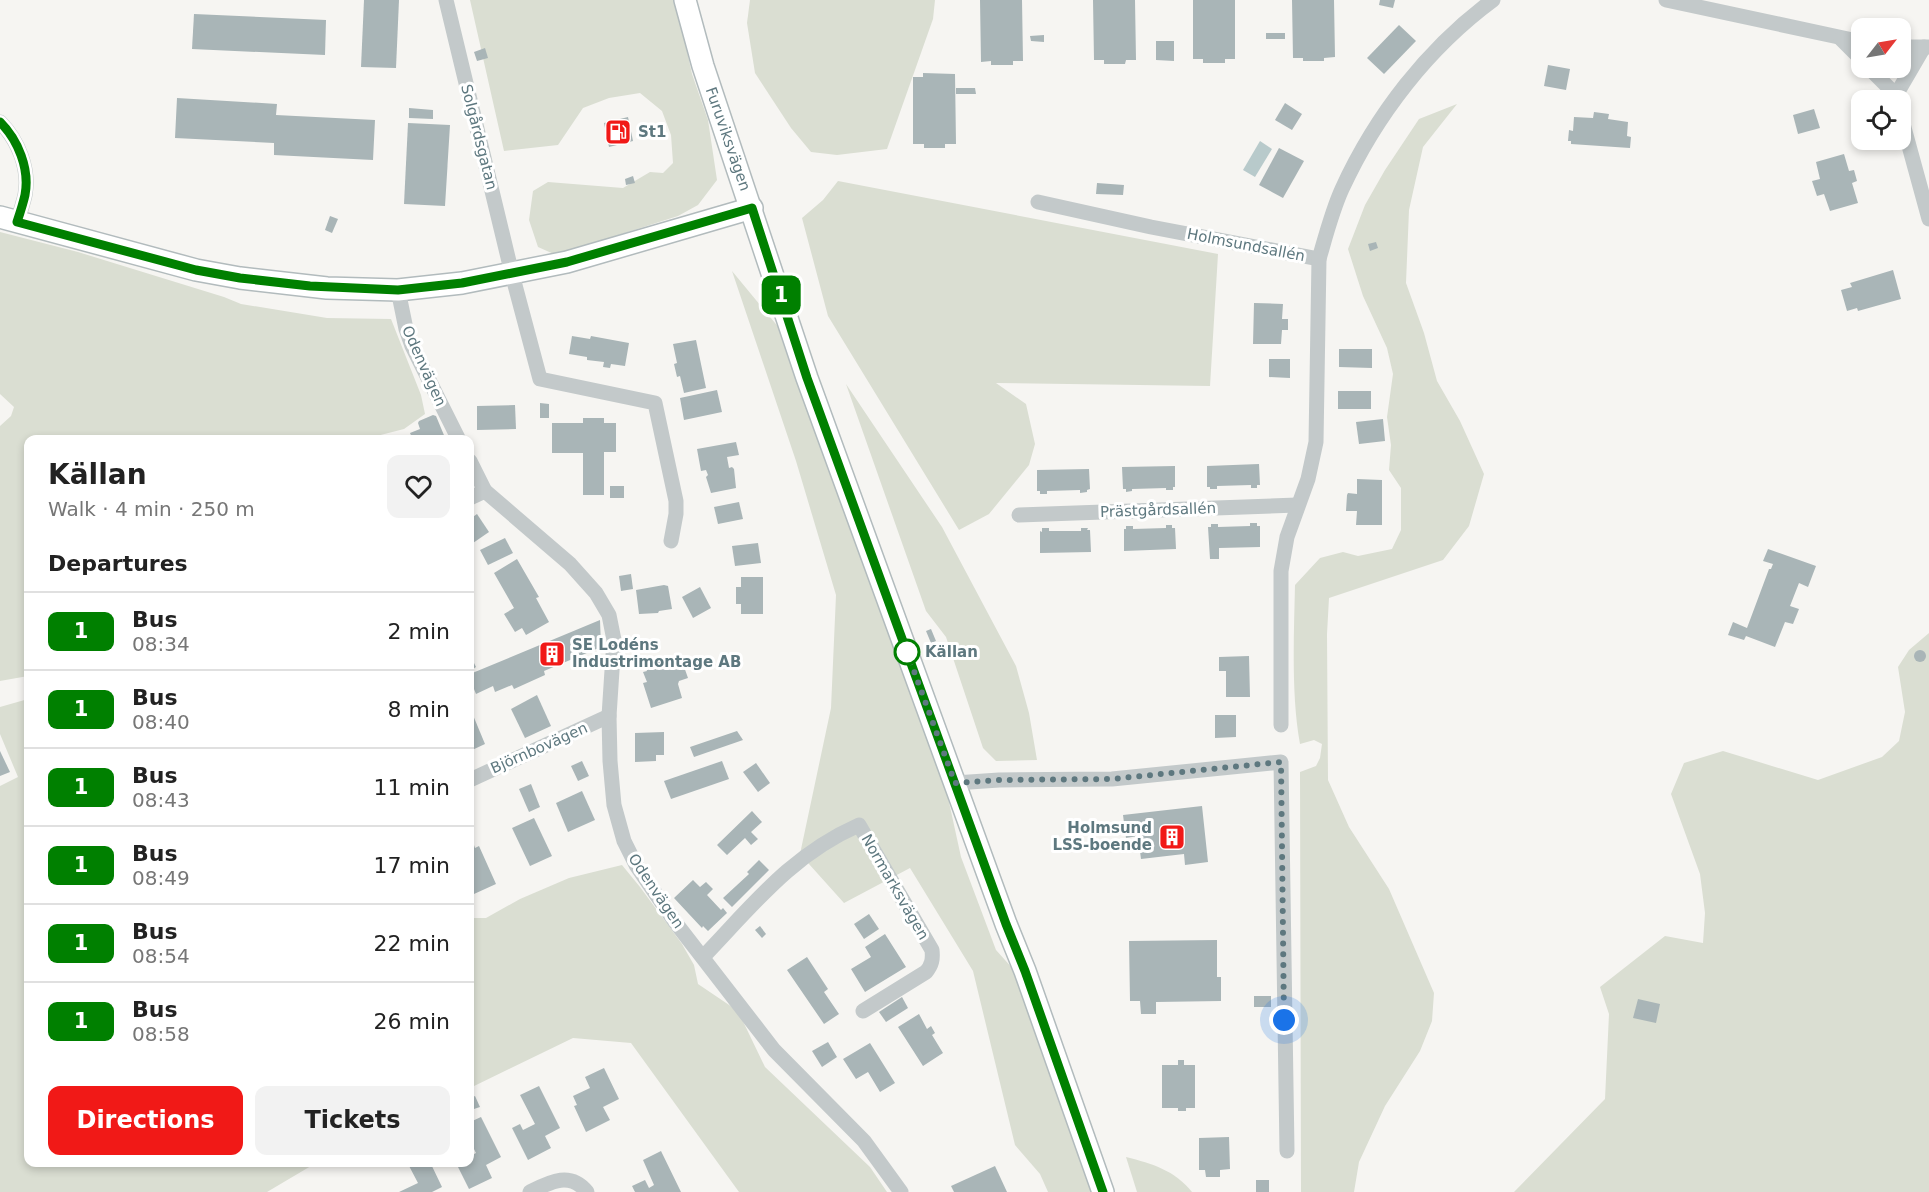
<!DOCTYPE html>
<html lang="en">
<head>
<meta charset="utf-8">
<style>
	:root { --surface:#fff; --page:#f2f2f2; --text:#222; --muted:#767676; --line:#e0e0e0; --accent:#f11917 }
	body { margin:0; font-family:"DejaVu Sans",sans-serif; background:var(--page); color:var(--text); height:100vh; display:flex; flex-direction:column; font-size:22px; white-space:nowrap }
	* { box-sizing:border-box; margin:0 }
	p { font-size:20px; color:var(--muted) }
	.icon { flex:none; width:33px; height:33px; fill:none; stroke:currentColor; stroke-width:2; stroke-linecap:round; stroke-linejoin:round }
	.map { position:relative; flex:1; overflow:hidden }
	.drawer { position:absolute; left:24px; top:435px; width:450px; height:732px; display:flex; flex-direction:column; background:var(--surface); border-radius:12px; box-shadow:0 3px 9px #0003 }
	.drawer>* { flex:none }
	.badge { padding:0 12px; border-radius:9px; font-size:21px; line-height:39px }
	.needle { width:39px; rotate:59deg }
	.controls { position:absolute; left:1851px; top:18px; display:grid; gap:12px }
	.controls a { display:grid; place-items:center; width:60px; height:60px; border-radius:12px; background:var(--surface); box-shadow:0 3px 9px #0003; font-size:30px }
	.you { position:absolute; width:30px; height:30px; margin:-15px; border:4px solid #fff; border-radius:50%; background:#1a73e8; box-shadow:0 0 0 9px #1a73e833 }
	.map>.badge { position:absolute; translate:-50% -50%; box-shadow:0 0 0 3px #fff }
	h2 { padding:0 24px; font-size:22px; line-height:54px }
	.round { display:grid; place-items:center; flex:none; width:63px; height:63px; border-radius:12px; background:var(--page) }
	.summary { display:flex; align-items:center; justify-content:space-between; height:102px; padding:0 24px }
	h1 { font-size:28px; font-weight:700; line-height:45px }
	.button { display:flex; gap:12px; margin-top:auto; padding:12px 24px }
	.button a { flex:1; height:69px; border-radius:12px; background:var(--accent); color:#fff; font-size:24px; font-weight:700; line-height:69px; text-align:center }
	.button a+a { background:var(--page); color:var(--text) }
	ul { padding:0; list-style:none }
	li { display:flex; align-items:center; gap:18px; height:78px; padding:0 24px; border-top:2px solid var(--line) }
	li div { flex:1 }
	li b { display:block; font-size:22px }
	li em { font-style:normal }
	li .badge { min-width:66px; font-weight:700; text-align:center }
	.map>svg:first-child { display:block }
</style>
</head>
<body>
<div class="map">
<svg width="1929" height="1192" viewBox="0 0 1929 1192">
	<rect width="100%" height="100%" fill="#f6f5f2"/>
	<g fill="#daded2">
		<polygon points="470,0 676,0 692,74 708,120 717,180 698,205 678,216 556,255 538,247 529,220 533,191 548,182 623,188 650,172 663,173 673,163 671,135 662,111 640,93 609,98 583,108 558,145 504,151"/>
		<polygon points="750,0 935,0 933,19 887,149 837,155 811,152 791,128 755,73 747,23"/>
		<path d="M1457,104L1423,147L1409,210L1406,283L1424,333L1437,381L1460,421L1484,474L1469,526L1443,560L1329,598L1327,634L1328,780L1349,827L1389,889L1434,993L1432,1021L1420,1051L1385,1106L1359,1162L1354,1192H1301L1300,772L1316,766L1320,758L1322,744L1314,740L1300,744C1291,695 1294,634 1295,585L1320,558L1343,552L1358,556L1392,549L1401,530V488L1389,470L1391,445L1387,417L1393,374L1387,348L1363,296L1348,249L1365,205L1385,170L1419,119Z"/>
		<polygon points="838,181 1218,254 1210,386 996,383 1026,404 1035,444 1029,465 989,514 959,530 828,316 802,218 823,200"/>
		<polygon points="0,232 78,252 224,297 241,304 327,318 391,319 421,395 425,414 404,429 365,439 28,440 28,676 0,681 0,426 11,416 14,407 0,394"/>
		<polygon points="732,271 780,329 947,793 961,857 996,950 1014,970 1094,1192 1048,1192 1040,1174 1015,1145 973,971 910,868 844,903 800,854 831,708 836,595 796,461"/>
		<polygon points="846,384 942,527 1016,666 1029,713 1037,760 996,761 983,748 946,637 926,611"/>
		<polygon points="1929,633 1929,1192 1514,1192 1605,1099 1609,1014 1600,987 1665,936 1703,943 1705,913 1700,874 1671,794 1684,763 1723,751 1818,780 1882,757 1899,741 1905,712 1898,667 1909,650"/>
		<polygon points="28,699 28,1162 316,1163 267,1192 0,1192 0,786 18,777 0,734 0,707"/>
		<polygon points="622,865 640,887 682,944 694,965 698,984 738,1011 765,1067 870,1167 887,1192 739,1192 631,1043 573,1038 470,1088 470,918 486,918 520,899 569,878"/>
		<path d="M1126,1157C1153,1164 1174,1170 1192,1192H1137Z"/>
	</g>
	<polygon fill="#b8cacb" points="1260,141 1272,149 1255,177 1243,170"/>
	<g fill="#a9b5b7">
		<polygon points="364,0 399,0 396,68 361,67"/>
		<polygon points="980,0 1022,0 1023,61 1013,61 1013,65 991,65 991,61 981,62"/>
		<polygon points="1093,0 1135,0 1136,60 1126,60 1125,64 1104,64 1104,60 1094,60"/>
		<polygon points="1193,0 1235,0 1235,59 1225,59 1225,63 1203,63 1203,59 1193,59"/>
		<polygon points="1292,0 1334,0 1335,57 1324,58 1324,61 1303,61 1303,58 1293,58"/>
		<polygon points="1380,0 1395,0 1393,8 1379,5"/>
		<polygon points="194,14 326,20 325,55 192,49"/>
		<polygon points="1399,25 1416,41 1384,74 1367,58"/>
		<rect x="1266" y="33" width="19" height="6"/>
		<polygon points="1044,35 1044,42 1031,41 1030,36"/>
		<polygon points="1156,41 1174,41 1174,61 1156,60"/>
		<polygon points="485,48 488,58 477,61 474,52"/>
		<polygon points="1548,65 1570,69 1566,90 1544,86"/>
		<polygon points="923,73 955,74 956,144 945,144 945,148 924,148 924,144 913,144 913,77 923,77"/>
		<polygon points="956,88 975,88 976,94 956,94"/>
		<polygon points="177,98 277,104 276,115 375,120 373,160 274,155 274,143 175,138"/>
		<polygon points="1285,103 1302,114 1292,130 1275,120"/>
		<polygon points="409,108 433,110 433,119 409,118"/>
		<polygon points="1814,109 1820,128 1798,134 1793,115"/>
		<polygon points="1594,112 1609,114 1608,119 1628,122 1627,136 1631,137 1630,148 1571,144 1571,141 1568,141 1569,130 1573,131 1574,117 1593,118"/>
		<polygon points="628,117 633,141 609,147 604,123"/>
		<polygon points="408,123 450,125 445,206 404,204"/>
		<polygon points="1279,148 1304,161 1283,198 1259,185"/>
		<polygon points="1844,154 1849,171 1854,170 1857,181 1852,183 1858,203 1830,211 1824,194 1817,196 1812,181 1820,179 1816,162"/>
		<polygon points="633,176 635,183 626,185 625,179"/>
		<polygon points="1097,183 1124,185 1123,195 1096,194"/>
		<polygon points="330,216 338,219 332,233 325,230"/>
		<polygon points="1376,242 1378,248 1370,251 1368,244"/>
		<polygon points="1893,270 1901,299 1858,311 1857,308 1847,311 1841,290 1852,287 1850,283"/>
		<polygon points="1254,303 1283,304 1282,319 1288,319 1288,330 1282,330 1281,344 1253,344"/>
		<polygon points="572,336 590,339 591,336 629,343 625,366 611,364 610,368 603,367 604,362 587,360 587,357 569,354"/>
		<polygon points="696,340 706,388 684,393 680,376 677,377 674,364 677,363 673,344"/>
		<polygon points="1339,349 1372,349 1372,368 1339,367"/>
		<polygon points="1269,359 1290,359 1290,378 1269,377"/>
		<polygon points="717,390 722,412 684,420 680,398"/>
		<rect x="1338" y="391" width="33" height="18"/>
		<polygon points="540,403 549,404 549,418 540,418"/>
		<polygon points="515,405 516,429 477,430 477,406"/>
		<polygon points="433,415 436,416 446,440 413,440 410,433 420,429 418,423 419,421"/>
		<polygon points="583,418 604,418 604,423 616,423 616,452 604,452 604,495 583,495 583,453 552,453 552,423 583,423"/>
		<polygon points="1383,419 1385,441 1359,444 1356,422"/>
		<polygon points="736,442 739,455 727,457 729,468 732,467 734,469 736,488 711,493 706,477 708,475 706,470 701,471 697,449"/>
		<polygon points="1259,464 1260,485 1257,485 1257,488 1251,488 1251,485 1217,486 1217,489 1210,489 1210,487 1207,487 1207,466"/>
		<polygon points="1175,466 1175,487 1173,487 1173,490 1166,490 1166,488 1132,489 1132,491 1126,492 1126,489 1123,489 1122,467"/>
		<polygon points="1089,469 1090,489 1087,490 1087,492 1080,493 1080,490 1047,491 1047,494 1040,494 1040,491 1037,491 1037,470"/>
		<polygon points="1357,479 1382,480 1382,525 1356,525 1357,511 1346,511 1347,495 1348,493 1357,494"/>
		<rect x="610" y="486" width="14" height="12"/>
		<polygon points="739,502 743,519 718,524 714,507"/>
		<polygon points="477,514 489,532 473,543 470,537 470,519"/>
		<polygon points="1250,523 1257,523 1257,526 1260,526 1260,547 1219,548 1219,559 1210,559 1208,527 1211,527 1211,524 1218,524 1218,527 1250,526"/>
		<polygon points="1166,525 1172,525 1172,528 1175,528 1176,549 1124,551 1124,529 1126,529 1126,526 1133,526 1133,529 1166,528"/>
		<polygon points="1042,528 1049,528 1049,531 1081,531 1081,528 1088,528 1087,530 1090,530 1091,552 1040,553 1040,531 1042,532"/>
		<polygon points="505,538 513,553 488,565 480,550"/>
		<polygon points="758,543 761,563 735,566 732,546"/>
		<polygon points="1768,549 1816,566 1808,587 1799,583 1790,606 1799,609 1793,624 1785,622 1775,647 1746,636 1744,640 1728,635 1733,622 1747,628 1769,569 1771,569 1773,564 1763,561"/>
		<polygon points="517,559 539,597 536,598 549,622 526,635 522,628 515,632 504,614 514,608 494,573"/>
		<polygon points="631,574 633,589 621,591 619,576"/>
		<polygon points="741,577 763,577 763,614 741,614 741,604 736,604 736,587 741,587"/>
		<polygon points="664,585 668,586 672,609 659,611 658,613 639,614 636,590"/>
		<polygon points="700,587 711,608 693,618 682,597"/>
		<polygon points="600,620 601,647 544,671 545,675 514,689 512,685 495,692 493,686 476,694 470,679 470,674"/>
		<polygon points="931,629 936,641 931,643 926,631"/>
		<circle cx="1920" cy="656" r="6"/>
		<polygon points="470,655 476,667 470,671"/>
		<polygon points="658,656 661,666 682,661 688,678 679,681 678,684 682,698 651,708 643,683 647,682 643,672 647,671 644,661"/>
		<polygon points="1249,656 1250,697 1226,697 1226,671 1219,671 1219,657"/>
		<polygon points="537,695 551,726 525,738 511,709"/>
		<polygon points="470,708 485,744 470,751"/>
		<polygon points="1215,715 1236,715 1236,737 1215,738"/>
		<polygon points="737,731 743,740 694,757 690,747"/>
		<polygon points="664,732 664,755 656,755 656,761 635,762 635,733"/>
		<polygon points="0,751 10,772 0,776"/>
		<polygon points="582,761 589,776 578,781 571,766"/>
		<polygon points="722,761 729,779 671,799 664,781"/>
		<polygon points="756,763 770,783 758,792 743,772"/>
		<polygon points="531,784 540,807 529,812 519,789"/>
		<polygon points="582,791 595,820 568,832 556,803"/>
		<polygon points="1202,806 1208,862 1185,865 1184,854 1141,859 1138,836 1126,838 1123,815"/>
		<polygon points="752,811 762,822 751,832 758,839 751,845 745,838 727,855 717,845"/>
		<polygon points="534,818 552,856 530,866 512,828"/>
		<polygon points="470,833 475,848 479,846 496,884 474,894 470,885"/>
		<polygon points="759,860 769,870 732,907 723,898 749,874 747,872"/>
		<polygon points="693,880 700,887 706,882 713,889 707,895 721,910 723,908 727,913 708,931 703,926 702,928 674,898"/>
		<polygon points="869,914 879,929 864,939 854,924"/>
		<polygon points="760,926 766,934 762,938 755,930"/>
		<polygon points="885,934 906,967 865,992 851,969 871,957 865,947"/>
		<polygon points="1217,940 1217,977 1221,977 1221,1001 1156,1002 1156,1014 1141,1014 1140,1001 1130,1001 1129,941"/>
		<polygon points="807,957 828,989 824,992 839,1014 824,1024 787,970"/>
		<rect x="1254" y="996" width="17" height="11"/>
		<polygon points="902,997 908,1008 886,1022 879,1012"/>
		<polygon points="1638,999 1660,1004 1656,1023 1633,1018"/>
		<polygon points="919,1014 927,1029 931,1026 935,1033 932,1035 943,1053 923,1066 898,1027"/>
		<polygon points="828,1042 837,1057 822,1067 812,1051"/>
		<polygon points="870,1043 895,1083 880,1092 868,1072 856,1079 843,1059"/>
		<polygon points="1178,1060 1184,1060 1184,1065 1195,1065 1195,1108 1186,1108 1186,1111 1178,1111 1178,1108 1162,1108 1162,1065 1178,1065"/>
		<polygon points="604,1068 619,1099 603,1107 610,1120 586,1132 574,1106 577,1105 573,1096 590,1088 585,1077"/>
		<polygon points="539,1086 560,1128 545,1136 551,1148 528,1160 512,1128 520,1124 523,1130 535,1124 520,1095"/>
		<polygon points="475,1096 480,1107 471,1110 470,1098"/>
		<polygon points="481,1117 501,1157 486,1165 492,1178 469,1189 456,1163 470,1162 470,1156 476,1153 470,1141 470,1122"/>
		<polygon points="1229,1137 1230,1169 1220,1170 1220,1177 1206,1177 1205,1170 1199,1170 1199,1138"/>
		<polygon points="661,1151 681,1192 635,1192 632,1186 645,1180 649,1188 654,1185 643,1160"/>
		<polygon points="412,1162 430,1162 442,1187 432,1192 399,1192 418,1183 408,1164"/>
		<polygon points="995,1166 1007,1192 954,1192 951,1186"/>
		<rect x="1256" y="1180" width="13" height="12"/>
	</g>
	<g fill="none" stroke-linecap="round" stroke-linejoin="round">
		<defs>
			<g id="secondary">
				<polyline points="685,0 703,66 807,378 1006,924 1025,971 1103,1192"/>
				<polyline points="0,217 196,270 240,278 327,288 398,290 462,283 567,262 752,208"/>
			</g>
		</defs>
		<use href="#secondary" stroke="#b2bbbd" stroke-width="24"/>
		<g stroke="#c3c9ca" stroke-width="15">
			<polyline points="446,0 512,274 540,379 655,403 676,501 676,514 671,541"/>
			<polyline points="1666,0 1862,42"/>
			<polyline points="1841,39 1862,60"/>
			<polyline points="1900,47 1929,47"/>
			<polyline points="1869,68 1896,95 1924,47"/>
			<polyline points="1900,113 1929,219"/>
			<path d="M0,122C18,140 30,169 25,195C23,204 20,213 17,222"/>
			<polyline points="1038,202 1151,227 1319,259"/>
			<polyline points="398,290 406,329 412,346 459,440"/>
			<polyline points="470,461 485,491 570,564 596,593 609,615 614,640 609,716 610,761 614,805 624,841 636,865 675,922 774,1050 864,1141 901,1192"/>
			<polyline points="470,498 485,491"/>
			<polyline points="1019,515 1297,505"/>
			<path d="M1281,725V571L1287,537L1308,479L1316,442L1319,259C1326,235 1332,211 1342,189C1376,115 1428,48 1493,0"/>
			<polyline points="470,780 609,716"/>
			<polyline points="955,783 999,780 1112,779 1281,762 1287,1151"/>
			<path d="M703,957C753,905 791,855 859,825L932,950C933,959 932,965 926,972L863,1011"/>
			<path d="M530,1192C550,1182 570,1171 587,1192"/>
		</g>
		<use href="#secondary" stroke="#fff" stroke-width="21"/>
	</g>
	<g fill="none" stroke-linecap="round" stroke-linejoin="round">
		<defs>
			<path id="line" d="M0,122C18,140 30,169 25,195C23,204 20,213 17,222L196,270L240,278L310,286L398,290L462,283L567,262L752,208L807,378L1006,924L1025,971L1103,1192"/>
		</defs>
		<use href="#line" stroke="#fff" stroke-width="14"/>
		<use href="#line" stroke="#008000" stroke-width="9"/>
		<polyline stroke="#5e787f" stroke-width="6" stroke-dasharray="0 10.8" points="907,652 955,783 999,780 1112,779 1281,762 1284,1020"/>
	</g>
	<defs>
		<symbol id="fuel-square" viewBox="-11 -11 22 22"><rect x="-9" y="-9" width="18" height="18" rx="4" fill="#f11917" stroke="#fff"/><path d="M-5.5-6h7V0h2V4h1.3V-2.5L3-4.5l.8-.8L6-3V5H2.5V1h-1V6h-7ZM-4.2-4.7v3.2H.2V-4.7Z" fill="#fff"/></symbol>
		<symbol id="building-square" viewBox="-11 -11 22 22"><rect x="-9" y="-9" width="18" height="18" rx="4" fill="#f11917" stroke="#fff"/><path d="M-4-6H4V6H1V3H-1V6H-4ZM-2.5-4.3h1.7v1.8h-1.7ZM.8-4.3h1.7v1.8H.8ZM-2.5-1h1.7V.8h-1.7ZM.8-1h1.7V.8H.8Z" fill="#fff"/></symbol>
	</defs>
	<g fill-rule="evenodd">
		<use href="#fuel-square" x="603" y="117" width="30" height="30"/>
		<use href="#building-square" x="537" y="639" width="30" height="30"/>
		<use href="#building-square" x="1157" y="822" width="30" height="30"/>
	</g>
	<circle fill="#fff" stroke="#008000" stroke-width="3" cx="907" cy="652" r="12"/>
	<g text-anchor="middle" stroke-width="6" stroke-linejoin="round" paint-order="stroke">
		<g font-size="15" font-weight="bold" fill="#5e787f" stroke="#fff" text-anchor="start">
			<text x="638" y="137">St1</text>
			<text x="572" y="650">SE Lodéns<tspan x="572" dy="17">Industrimontage AB</tspan></text>
			<text x="1152" y="833" text-anchor="end">Holmsund<tspan x="1152" dy="17">LSS-boende</tspan></text>
		</g>
		<g font-size="15" fill="#5e787f" stroke="#fff">
			<text transform="translate(479 137) rotate(76)" y="5">Solgårdsgatan</text>
			<text transform="translate(728 139) rotate(71)" y="5">Furuviksvägen</text>
			<text transform="translate(1246 245) rotate(11)" y="5">Holmsundsallén</text>
			<text transform="translate(424 366) rotate(66)" y="5">Odenvägen</text>
			<text transform="translate(1158 510) rotate(-2)" y="5">Prästgårdsallén</text>
			<text transform="translate(539 748) rotate(-24)" y="5">Björnbovägen</text>
			<text transform="translate(895 887) rotate(60)" y="5">Normarksvägen</text>
			<text transform="translate(656 891) rotate(56)" y="5">Odenvägen</text>
		</g>
		<g font-size="15" font-weight="bold" fill="#5e787f" stroke="#fff" text-anchor="start">
			<text x="925" y="657">Källan</text>
		</g>
	</g>
</svg>
<div class="controls">
<a><svg class="needle" viewBox="-14 -14 28 28"><path d="M0-13l5 13h-10z" fill="#e53935"/><path d="M0 13l5-13h-10z" fill="#767676"/></svg></a>
<a><svg class="icon" aria-label="locate" viewBox="0 0 24 24"><circle cx="12" cy="12" r="6"/><path d="M12 2v4M12 18v4M2 12h4M18 12h4"/></svg></a>
</div>
<div class="you" style="left:1284px;top:1020px"></div>
<b class="badge" style="left:781px;top:295px;background:#008000;color:#fff">1</b>
<section class="drawer">
<div class="summary"><div><h1>Källan</h1><p>Walk · 4 min · 250 m</p></div><a class="round"><svg class="icon" aria-label="heart" viewBox="0 0 24 24"><path d="M12 20l-8-8c-3-5 5-10 8-4 3-6 11-1 8 4z"/></svg></a></div>
<h2>Departures</h2>
<ul>
<li><span class="badge" style="background:#008000;color:#fff">1</span><div><b>Bus</b><p>08:34</p></div><em>2 min</em></li>
<li><span class="badge" style="background:#008000;color:#fff">1</span><div><b>Bus</b><p>08:40</p></div><em>8 min</em></li>
<li><span class="badge" style="background:#008000;color:#fff">1</span><div><b>Bus</b><p>08:43</p></div><em>11 min</em></li>
<li><span class="badge" style="background:#008000;color:#fff">1</span><div><b>Bus</b><p>08:49</p></div><em>17 min</em></li>
<li><span class="badge" style="background:#008000;color:#fff">1</span><div><b>Bus</b><p>08:54</p></div><em>22 min</em></li>
<li><span class="badge" style="background:#008000;color:#fff">1</span><div><b>Bus</b><p>08:58</p></div><em>26 min</em></li>
</ul>
<div class="button"><a>Directions</a><a>Tickets</a></div>
</section>
</div>
</body>
</html>
